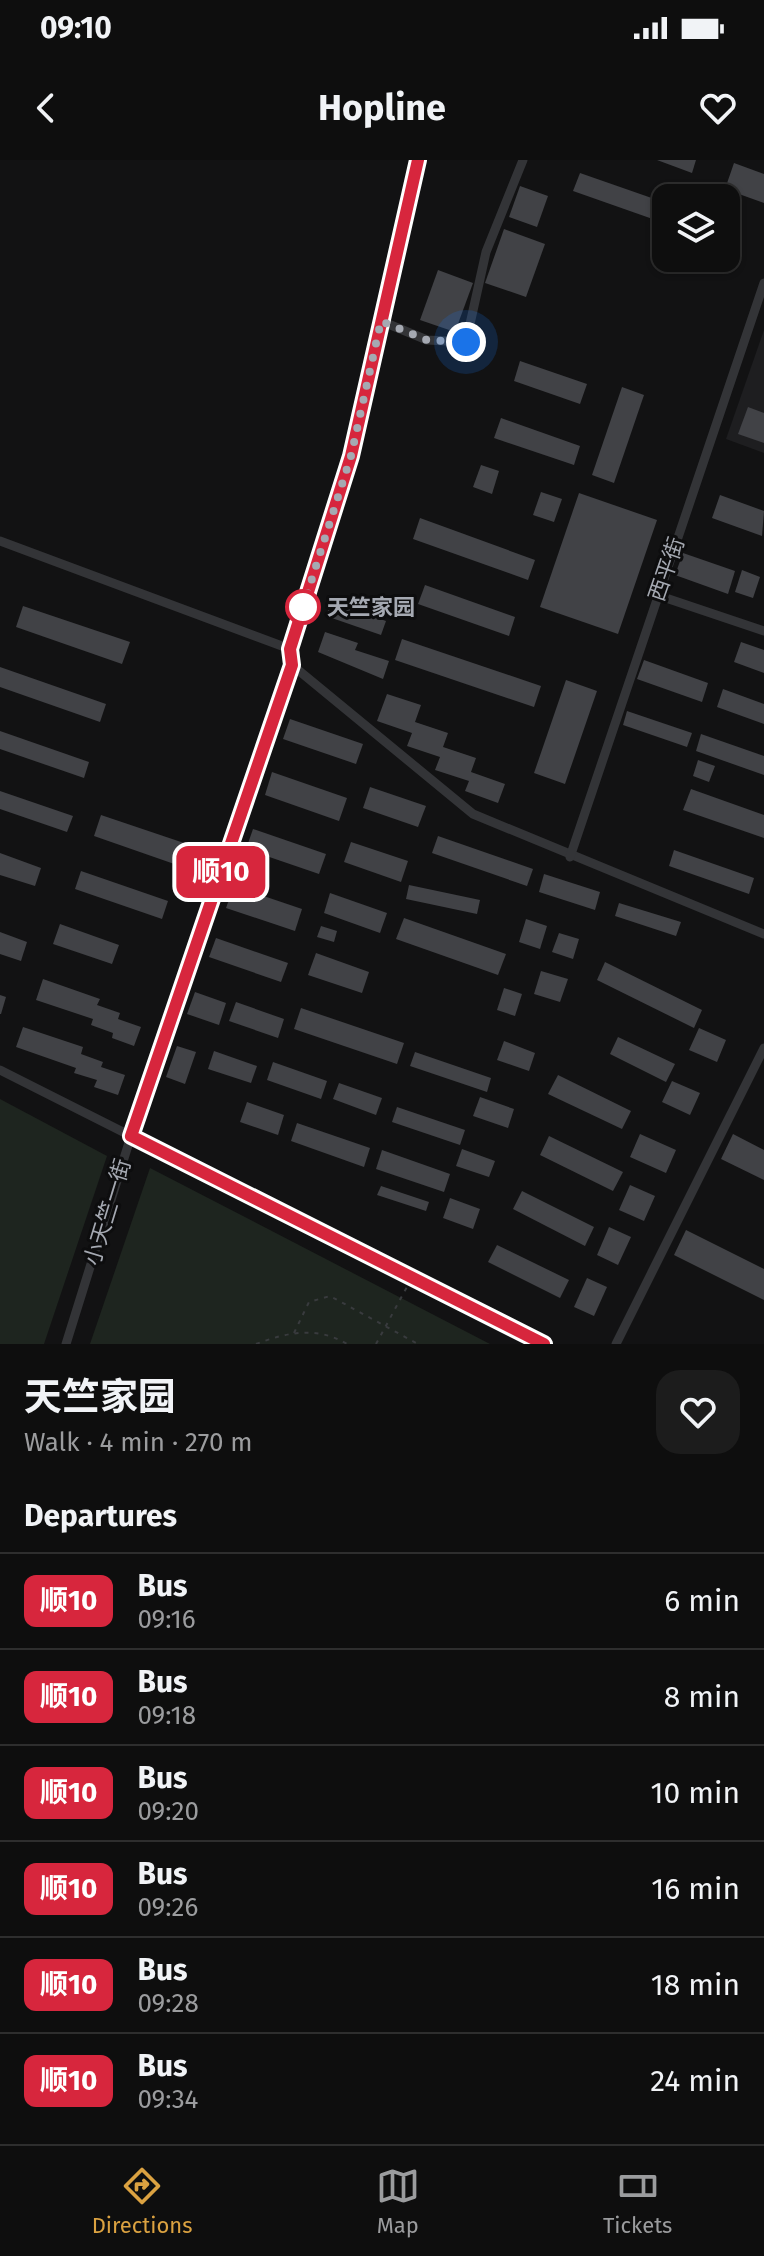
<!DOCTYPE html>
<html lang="en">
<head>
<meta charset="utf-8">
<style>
	:root { --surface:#0e0e0e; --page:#1c1c1c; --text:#f1f3f6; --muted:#9b9c9e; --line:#2e2e2e; --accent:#dba241 }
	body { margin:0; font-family:"Fira Sans","Noto Sans SC",sans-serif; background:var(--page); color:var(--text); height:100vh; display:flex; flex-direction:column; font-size:30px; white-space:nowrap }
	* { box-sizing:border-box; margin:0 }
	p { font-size:26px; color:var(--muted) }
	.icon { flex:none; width:44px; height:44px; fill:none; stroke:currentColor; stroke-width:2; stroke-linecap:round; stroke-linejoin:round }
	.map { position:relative; height:1184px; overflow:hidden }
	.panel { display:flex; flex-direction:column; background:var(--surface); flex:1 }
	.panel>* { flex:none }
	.badge { padding:0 16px; border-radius:12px; font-size:28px; line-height:52px }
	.tools { position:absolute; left:652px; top:24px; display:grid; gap:16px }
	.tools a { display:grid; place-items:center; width:88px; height:88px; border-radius:16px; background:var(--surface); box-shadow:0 2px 6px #0004,0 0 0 2px var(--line); font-size:40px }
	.you { position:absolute; width:40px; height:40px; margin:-20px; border:6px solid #fff; border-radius:50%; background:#1a73e8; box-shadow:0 0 0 12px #1a73e833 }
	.map>.badge { position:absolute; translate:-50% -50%; box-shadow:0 0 0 4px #fff }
	h2 { padding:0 24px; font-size:30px; line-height:72px }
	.round { display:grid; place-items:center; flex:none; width:84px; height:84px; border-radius:24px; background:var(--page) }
	.summary { display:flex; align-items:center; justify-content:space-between; height:136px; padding:0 24px }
	h1 { font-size:38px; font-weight:700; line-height:60px }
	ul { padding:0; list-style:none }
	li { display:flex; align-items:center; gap:24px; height:96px; padding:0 24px; border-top:2px solid var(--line) }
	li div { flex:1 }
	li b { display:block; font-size:30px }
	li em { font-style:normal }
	li .badge { min-width:88px; font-weight:700; text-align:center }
	.status { display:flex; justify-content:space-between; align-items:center; height:56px; padding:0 40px; background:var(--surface); direction:ltr }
	.status svg { height:22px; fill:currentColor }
	header { display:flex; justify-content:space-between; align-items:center; height:104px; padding:0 24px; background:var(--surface); font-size:36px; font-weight:700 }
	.tabs { display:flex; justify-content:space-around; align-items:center; height:112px; border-top:2px solid var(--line); background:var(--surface); font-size:22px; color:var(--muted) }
	.tabs a { display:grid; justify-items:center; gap:4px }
	.tabs .selected { color:var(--accent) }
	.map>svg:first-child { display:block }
</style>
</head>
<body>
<div class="status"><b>09:10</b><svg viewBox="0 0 49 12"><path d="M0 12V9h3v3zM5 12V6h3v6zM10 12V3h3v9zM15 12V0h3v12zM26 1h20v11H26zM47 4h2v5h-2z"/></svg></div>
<header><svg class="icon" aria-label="back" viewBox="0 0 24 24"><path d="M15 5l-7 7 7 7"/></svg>Hopline<svg class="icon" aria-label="heart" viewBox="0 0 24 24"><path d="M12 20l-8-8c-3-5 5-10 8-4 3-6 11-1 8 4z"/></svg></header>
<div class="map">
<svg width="764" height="1184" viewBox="0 0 764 1184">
	<rect width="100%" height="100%" fill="#121213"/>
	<polygon fill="#1e1e20" points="764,170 764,293 726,279"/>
	<g fill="#1e251f">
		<polygon points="0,939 107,996 44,1184 0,1184"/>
		<polygon points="150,1008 490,1184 90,1184"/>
	</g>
	<g fill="#414246">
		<polygon points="657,0 696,0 692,13"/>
		<polygon points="734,3 764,14 764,43 725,29"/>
		<polygon points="580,13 666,43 664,63 573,31"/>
		<polygon points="520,26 548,36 537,67 509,57"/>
		<polygon points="504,69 545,84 526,137 485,123"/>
		<polygon points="438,110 473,123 455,172 420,160"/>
		<polygon points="520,201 587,224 580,244 514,221"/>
		<polygon points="622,227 644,235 614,323 592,315"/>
		<polygon points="748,247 764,253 764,283 738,274"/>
		<polygon points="501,258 580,286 574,305 494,278"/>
		<polygon points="481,305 499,311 492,334 473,327"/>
		<polygon points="541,332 562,339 554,362 533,355"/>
		<polygon points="579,333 657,360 618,474 540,447"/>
		<polygon points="720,335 764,351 762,376 712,358"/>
		<polygon points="420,358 535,400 528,420 413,379"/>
		<polygon points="683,393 735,411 728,434 675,415"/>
		<polygon points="742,410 760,417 753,438 735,432"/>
		<polygon points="425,425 515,457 509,476 418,444"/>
		<polygon points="331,442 386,461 381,475 326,456"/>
		<polygon points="23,446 130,482 122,504 16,467"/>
		<polygon points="325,472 358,483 355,490 389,501 383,519 318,492"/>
		<polygon points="402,479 541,526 534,547 395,500"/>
		<polygon points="741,482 764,490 764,513 734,502"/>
		<polygon points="644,500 708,523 702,542 637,519"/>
		<polygon points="0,507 106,544 100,562 0,527"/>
		<polygon points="566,520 597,531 565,624 534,613"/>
		<polygon points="723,529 764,544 764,564 717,547"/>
		<polygon points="387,534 421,545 415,562 448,573 443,587 476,598 471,612 505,624 498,643 465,631 469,621 435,610 440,597 407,586 412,573 377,561"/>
		<polygon points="627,551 692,573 687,587 623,565"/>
		<polygon points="290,559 363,584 356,604 283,579"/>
		<polygon points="0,571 89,602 84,618 0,589"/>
		<polygon points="701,574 764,596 764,615 696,591"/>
		<polygon points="698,600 715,606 709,622 693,616"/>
		<polygon points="272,612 347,638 339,661 265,635"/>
		<polygon points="370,627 426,646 418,667 363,648"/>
		<polygon points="691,629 764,655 764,678 683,650"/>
		<polygon points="0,631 73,656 67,672 0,649"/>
		<polygon points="101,655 187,684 180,706 94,676"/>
		<polygon points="253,669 326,694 319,714 246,689"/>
		<polygon points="438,676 533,709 527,726 432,693"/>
		<polygon points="351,682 408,701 401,722 344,702"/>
		<polygon points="674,690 754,718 749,734 669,706"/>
		<polygon points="0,693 41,708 35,726 0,715"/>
		<polygon points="81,711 168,741 162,759 75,729"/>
		<polygon points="544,714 600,732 595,750 539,732"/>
		<polygon points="409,725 480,740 477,754 406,739"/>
		<polygon points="234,726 302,749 295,771 226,748"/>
		<polygon points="330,733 387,753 380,773 324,753"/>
		<polygon points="619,743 681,762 676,776 615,756"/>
		<polygon points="404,758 506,794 498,815 396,779"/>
		<polygon points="526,759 547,766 540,789 519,782"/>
		<polygon points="60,764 119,785 112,804 53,784"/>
		<polygon points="321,766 337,771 334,782 317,777"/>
		<polygon points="0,772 27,782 21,801 0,794"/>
		<polygon points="559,773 579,779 573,799 552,792"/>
		<polygon points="216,778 288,803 281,822 209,797"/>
		<polygon points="316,793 369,812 362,833 308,815"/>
		<polygon points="605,802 702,850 694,868 597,820"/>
		<polygon points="541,811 568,819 560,842 534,834"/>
		<polygon points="43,819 100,839 97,845 120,853 118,859 141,867 134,886 112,878 113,873 91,865 93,859 36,840"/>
		<polygon points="504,828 522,834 515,856 497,850"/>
		<polygon points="195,832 226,843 219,865 187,854"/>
		<polygon points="0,835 6,837 1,854 0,854"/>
		<polygon points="236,842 284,859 278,878 229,861"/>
		<polygon points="301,848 404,883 397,904 294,869"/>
		<polygon points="23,867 83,887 81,894 103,902 101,907 125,915 118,935 94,927 97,920 74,913 76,908 16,887"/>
		<polygon points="699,868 726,880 717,902 689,890"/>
		<polygon points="618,877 675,904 666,922 610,894"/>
		<polygon points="504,881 535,893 529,911 497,900"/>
		<polygon points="177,886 196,892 185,924 166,917"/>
		<polygon points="214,891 257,906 251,923 208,909"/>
		<polygon points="415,892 491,918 487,932 410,906"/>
		<polygon points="273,902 327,921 321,939 267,920"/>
		<polygon points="558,915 631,951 622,969 548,934"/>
		<polygon points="672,921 700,933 690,955 662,942"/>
		<polygon points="339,923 382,938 376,955 333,939"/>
		<polygon points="480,937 514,949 508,968 473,956"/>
		<polygon points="247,942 284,955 278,975 240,962"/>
		<polygon points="397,947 465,970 460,985 392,962"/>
		<polygon points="297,963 370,988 364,1007 291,981"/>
		<polygon points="640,974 676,990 666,1013 630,997"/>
		<polygon points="733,974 764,990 764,1020 721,999"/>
		<polygon points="549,976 623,1012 613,1031 540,995"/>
		<polygon points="462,989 495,1001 489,1017 456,1006"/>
		<polygon points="382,990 450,1014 444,1032 376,1009"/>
		<polygon points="630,1025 655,1036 644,1061 619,1050"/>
		<polygon points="381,1026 429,1042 426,1051 377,1035"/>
		<polygon points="522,1031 594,1067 585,1086 513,1049"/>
		<polygon points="450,1038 480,1049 473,1069 443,1058"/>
		<polygon points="609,1067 631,1077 618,1105 597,1095"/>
		<polygon points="686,1070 764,1109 764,1140 674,1095"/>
		<polygon points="497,1085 569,1120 560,1138 488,1102"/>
		<polygon points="587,1118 607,1127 594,1156 574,1147"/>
	</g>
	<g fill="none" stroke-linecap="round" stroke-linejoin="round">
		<g stroke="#393b3e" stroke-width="2" stroke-dasharray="4 6" stroke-linecap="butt">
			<polyline points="294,1173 309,1142 330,1136 418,1184"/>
			<path d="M256,1184C288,1172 317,1166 347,1184"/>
			<polyline points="376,1184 408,1125"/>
		</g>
		<g stroke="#333437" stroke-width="9">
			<polyline points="381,161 427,180 466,182 486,92 523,0"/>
			<polyline points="0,381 290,489"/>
			<polyline points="657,435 764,471"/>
			<polyline points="292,505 473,654 764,774"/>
			<polyline points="570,697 764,123"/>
			<polyline points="0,910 544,1184"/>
			<polyline points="66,1184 131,976 292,505 290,489 351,296 418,0"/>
			<polyline points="616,1184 764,888"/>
		</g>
	</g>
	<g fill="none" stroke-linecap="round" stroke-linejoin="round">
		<defs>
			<polyline id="line" points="418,0 351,296 290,489 292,505 131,976 544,1184"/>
		</defs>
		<use href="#line" stroke="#fff" stroke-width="18"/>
		<use href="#line" stroke="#d7263d" stroke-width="12"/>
		<polyline stroke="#a5a9b2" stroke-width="8" stroke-dasharray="0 14.4" points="303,447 351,296 381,161 427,180 466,182"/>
	</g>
	<circle fill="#fff" stroke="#d7263d" stroke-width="4" cx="303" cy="447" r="16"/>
	<g text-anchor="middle" stroke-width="6" stroke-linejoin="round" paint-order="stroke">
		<g font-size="22" fill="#a5a9b2" stroke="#0d0d0e">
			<text transform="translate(666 409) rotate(-71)" y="8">西平街</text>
			<text transform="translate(107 1052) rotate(-73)" y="8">小天竺一街</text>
		</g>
		<g font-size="22" font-weight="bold" fill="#a5a9b2" stroke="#0d0d0e" text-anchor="start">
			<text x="327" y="455">天竺家园</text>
		</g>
	</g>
</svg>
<div class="tools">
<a><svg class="icon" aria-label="layers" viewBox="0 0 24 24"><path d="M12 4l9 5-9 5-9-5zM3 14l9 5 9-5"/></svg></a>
</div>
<div class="you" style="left:466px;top:182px"></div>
<b class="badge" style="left:221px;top:712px;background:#d7263d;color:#fff">顺10</b>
</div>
<section class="panel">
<div class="summary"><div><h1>天竺家园</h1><p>Walk · 4 min · 270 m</p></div><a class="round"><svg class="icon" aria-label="heart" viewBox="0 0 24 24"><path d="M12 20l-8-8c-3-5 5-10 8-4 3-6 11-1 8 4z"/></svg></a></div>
<h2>Departures</h2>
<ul>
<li><span class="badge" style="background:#d7263d;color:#fff">顺10</span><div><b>Bus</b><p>09:16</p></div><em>6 min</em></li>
<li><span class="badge" style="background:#d7263d;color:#fff">顺10</span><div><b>Bus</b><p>09:18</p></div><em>8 min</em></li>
<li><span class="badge" style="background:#d7263d;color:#fff">顺10</span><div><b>Bus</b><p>09:20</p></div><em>10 min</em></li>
<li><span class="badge" style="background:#d7263d;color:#fff">顺10</span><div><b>Bus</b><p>09:26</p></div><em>16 min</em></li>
<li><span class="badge" style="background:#d7263d;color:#fff">顺10</span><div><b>Bus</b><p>09:28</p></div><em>18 min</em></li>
<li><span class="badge" style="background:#d7263d;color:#fff">顺10</span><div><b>Bus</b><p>09:34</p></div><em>24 min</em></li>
</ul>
</section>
<nav class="tabs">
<a class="selected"><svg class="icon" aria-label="directions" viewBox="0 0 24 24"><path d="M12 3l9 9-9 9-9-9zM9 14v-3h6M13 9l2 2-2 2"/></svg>Directions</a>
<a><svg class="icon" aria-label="map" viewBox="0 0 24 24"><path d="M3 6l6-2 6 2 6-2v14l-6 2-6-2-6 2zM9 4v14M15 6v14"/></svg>Map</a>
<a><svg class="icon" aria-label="tickets" viewBox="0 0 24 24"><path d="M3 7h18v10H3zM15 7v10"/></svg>Tickets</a>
</nav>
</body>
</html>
